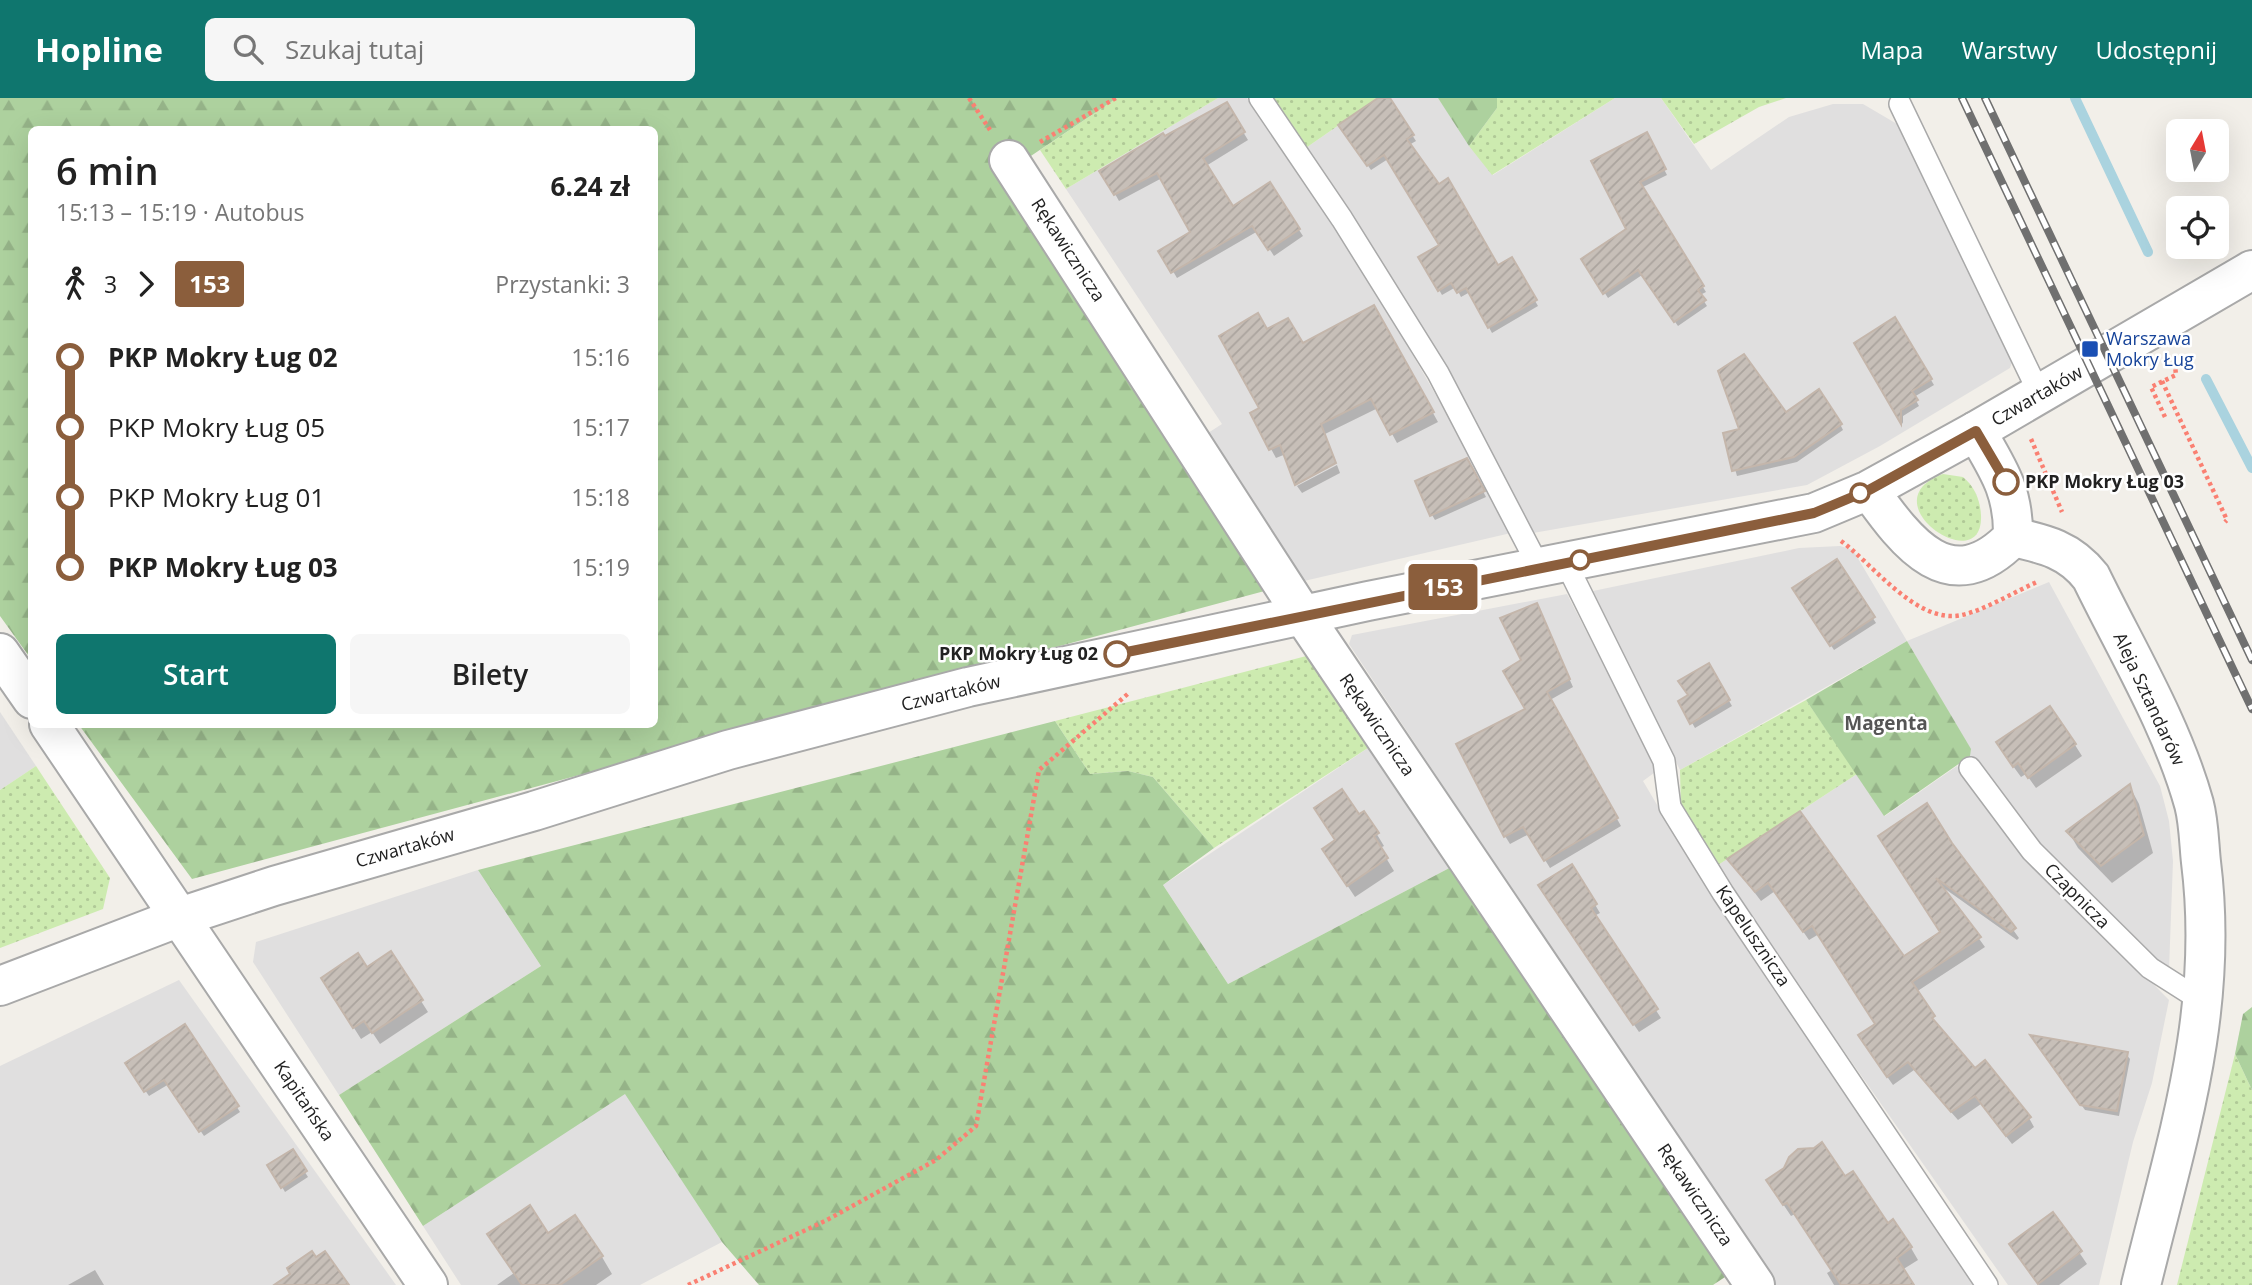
<!DOCTYPE html>
<html lang="pl">
<head>
<meta charset="utf-8">
<style>
	:root { --surface:#fff; --page:#f6f6f6; --text:#222; --muted:#767676; --accent:#0f766e }
	body { margin:0; font-family:"Open Sans",sans-serif; background:var(--page); color:var(--text); height:100vh; display:flex; flex-direction:column; font-size:26px; white-space:nowrap }
	* { box-sizing:border-box; margin:0 }
	p { font-size:23px; color:var(--muted) }
	.icon { flex:none; width:38px; height:38px; fill:none; stroke:currentColor; stroke-width:2; stroke-linecap:round; stroke-linejoin:round }
	.map { position:relative; flex:1; overflow:hidden }
	.drawer { position:absolute; left:28px; top:28px; width:630px; height:602px; display:flex; flex-direction:column; background:var(--surface); border-radius:10px; box-shadow:0 7px 28px #0002 }
	.drawer>* { flex:none }
	.badge { padding:0 14px; border-radius:5px; font-size:24px; line-height:46px }
	.needle { width:46px; rotate:10deg }
	.controls { position:absolute; left:2166px; top:21px; display:grid; gap:14px }
	.controls a { display:grid; place-items:center; width:63px; height:63px; border-radius:10px; background:var(--surface); box-shadow:0 7px 28px #0002; font-size:35px }
	.map>.badge { position:absolute; translate:-50% -50%; box-shadow:0 0 0 4px #fff }
	.legs { display:flex; align-items:center; gap:10px; height:77px; padding:0 28px; font-size:23px }
	.legs p { margin-inline-start:auto }
	.headline { display:flex; align-items:center; justify-content:space-between; height:119px; padding:0 28px }
	h1 { font-size:38px; font-weight:600; line-height:52px }
	.button { display:flex; gap:14px; margin-top:auto; padding:14px 28px }
	.button a { flex:1; height:80px; border-radius:10px; background:var(--accent); color:#fff; font-size:28px; font-weight:600; line-height:80px; text-align:center }
	.button a+a { background:var(--page); color:var(--text) }
	ul { padding:0 28px; list-style:none }
	li { display:flex; align-items:center; gap:24px; height:70px; font-size:26px }
	li i { display:grid; place-items:center; width:10px; height:100%; margin:0 9px; background:currentColor }
	li i::after { content:''; width:18px; height:18px; margin:-9px; border:5px solid; border-radius:50%; background:var(--surface) }
	li p { margin-inline-start:auto }
	li:first-child i { background:linear-gradient(#0000 50%,currentColor 0) }
	li:last-child i { background:linear-gradient(currentColor 50%,#0000 0) }
	header { display:flex; align-items:center; gap:42px; box-sizing:border-box; height:98px; padding:0 35px; background:var(--accent); color:#fff }
	header strong { font-size:33px }
	nav { display:flex; gap:38px; margin-inline-start:auto; font-size:24px }
	.search { width:490px; height:63px; background:var(--page); display:flex; align-items:center; gap:18px; box-sizing:border-box; padding:0 24px; border-radius:10px; color:var(--muted); font-size:26px }
	.map>svg:first-child { display:block }
</style>
</head>
<body>
<header>
<strong>Hopline</strong>
<div class="search"><svg class="icon" aria-label="search" viewBox="0 0 24 24"><circle cx="10" cy="10" r="6"/><path d="M15 15l6 6"/></svg>Szukaj tutaj</div>
<nav><a>Mapa</a><a>Warstwy</a><a>Udostępnij</a></nav>
</header>
<div class="map">
<svg width="2252" height="1187" viewBox="0 0 2252 1187">
	<defs>
		<pattern id="grass-dots" width="8" height="8" patternUnits="userSpaceOnUse" patternTransform="scale(1.75)"><rect width="8" height="8" fill="#cdebb0"/><path d="M2 2h.1M6 6h.1" fill="none" stroke="#b0c997" stroke-width="1.8" stroke-linecap="round"/></pattern>
		<pattern id="forest-firs" width="22" height="20" patternUnits="userSpaceOnUse" patternTransform="scale(1.75)"><rect width="22" height="20" fill="#add19e"/><path d="M5 1l3.5 6h-7zM16 11l3.5 6h-7z" fill="#95b388"/></pattern>
		<pattern id="building-hatch" width="6" height="6" patternUnits="userSpaceOnUse" patternTransform="scale(1.75)"><rect width="6" height="6" fill="#c7bfb8"/><path d="M-1 1l2-2M0 6l6-6M5 7l2-2" fill="none" stroke="#aba49e"/></pattern>
	</defs>
	<rect width="100%" height="100%" fill="#f2efe9"/>
	<g fill="#e0dfdf">
		<polygon points="1218,0 1247,0 1358,162 1471,358 1511,435 1304,483 1208,335 1222,326 1066,91"/>
		<polygon points="1378,0 1438,0 1493,77 1615,0 1661,0 1711,72 1789,19 1833,6 1863,6 1897,26 2012,264 2010,270 1880,348 1807,387 1533,435 1376,155 1300,54"/>
		<polygon points="1840,448 1853,452 1907,543 2049,484 2160,688 2169,723 2173,763 2169,872 2047,757 1970,658 1970,651 1907,543 1680,672 1593,493 1799,450"/>
		<polygon points="1567,496 1658,672 1643,683 1683,751 1975,1187 1775,1187 1349,546 1352,537"/>
		<polygon points="0,614 36,668 0,692"/>
		<polygon points="1374,646 1457,766 1228,886 1163,787"/>
		<polygon points="1957,668 2019,750 2169,902 2152,985 2133,1044 2099,1187 2008,1187 1715,769 1857,676 1885,718"/>
		<polygon points="478,772 541,868 339,997 253,864 256,844"/>
		<polygon points="179,882 396,1187 0,1187 0,968"/>
		<polygon points="625,995 722,1144 640,1187 461,1187 423,1128"/>
	</g>
	<g fill="url(#grass-dots)">
		<polygon points="1117,0 1218,0 1066,91 1040,52"/>
		<polygon points="1269,0 1378,0 1300,54"/>
		<polygon points="1497,0 1615,0 1492,77 1469,48 1497,10"/>
		<polygon points="1661,0 1786,0 1759,9 1694,46"/>
		<path d="M1943,376L1963,379C1975,389 1980,402 1981,417C1984,483 1866,404 1943,376Z"/>
		<polygon points="1314,556 1374,646 1214,750 1153,679 1128,673 1090,676 1055,623"/>
		<polygon points="1806,602 1857,676 1715,769 1681,712 1680,672"/>
		<polygon points="36,668 110,780 103,811 0,850 0,692"/>
		<polygon points="2235,956 2252,992 2252,1187 2177,1187"/>
	</g>
	<g fill="url(#forest-firs)">
		<polygon points="0,0 1117,0 1004,76 1272,491 192,781 79,627 654,626 654,32 32,32 31,561 0,518"/>
		<polygon points="1438,0 1497,0 1497,10 1469,48"/>
		<polygon points="1907,543 1971,651 1970,658 1884,718 1806,602"/>
		<polygon points="1055,623 1090,676 1128,673 1153,679 1214,750 1163,787 1228,886 1457,766 1731,1175 1713,1187 759,1187 722,1144 625,996 423,1128 339,997 541,868 478,772"/>
		<polygon points="2252,909 2252,992 2235,956 2243,916"/>
	</g>
	<g fill="#0003">
		<polygon points="1381,0 1388,0 1416,43 1409,47 1497,169 1511,161 1538,208 1492,235 1470,194 1461,199 1456,189 1442,197 1421,160 1441,148 1388,61 1371,72 1344,33"/>
		<polygon points="1226,6 1248,42 1206,68 1233,111 1269,87 1303,138 1274,158 1258,133 1177,180 1161,153 1192,135 1162,80 1119,103 1102,73"/>
		<polygon points="1646,37 1667,77 1641,90 1706,194 1700,197 1707,208 1678,228 1642,177 1608,200 1583,161 1628,132"/>
		<polygon points="1374,209 1438,324 1397,345 1378,310 1325,336 1336,364 1296,384 1286,356 1276,360 1252,316 1261,311 1267,234 1302,248"/>
		<polygon points="1895,222 1934,287 1914,299 1919,308 1903,318 1903,326 1856,245"/>
		<polygon points="1785,316 1840,326 1843,332 1797,364 1737,378 1725,336"/>
		<polygon points="1467,362 1486,399 1435,422 1432,417"/>
		<polygon points="1337,367 1340,375 1302,395 1297,388"/>
		<polygon points="1837,464 1876,525 1834,552 1794,491"/>
		<polygon points="1540,515 1573,589 1550,602 1621,728 1550,770 1529,736 1510,746 1505,738 1527,612 1523,563"/>
		<polygon points="1708,567 1732,608 1695,630 1680,604 1690,598"/>
		<polygon points="2075,647 2082,658 2036,690 2026,676 2021,679 2005,657"/>
		<polygon points="2130,689 2139,706 2153,755 2112,785 2078,750 2068,733"/>
		<polygon points="1364,715 1384,748 1380,750 1394,773 1355,799 1331,763 1337,743"/>
		<polygon points="1951,746 2019,840 2017,842 1941,788 1985,849 1916,894 1937,929 1975,973 2029,1020 2034,1029 2012,1046 1981,1006 1958,1022 1914,972 1893,987 1865,947 1877,926 1819,836 1809,842 1775,793 1761,803 1729,761 1904,860 1942,834 1885,747"/>
		<polygon points="1572,768 1600,815 1594,818 1661,920 1639,934 1545,796"/>
		<polygon points="391,856 428,914 380,946 372,934 361,941 330,892"/>
		<polygon points="185,928 240,1014 204,1038 169,986 149,998 127,966"/>
		<polygon points="2036,943 2126,956 2130,961 2119,1018 2085,1012"/>
		<polygon points="292,1054 308,1079 285,1094 270,1068"/>
		<polygon points="1845,1081 1887,1127 1893,1123 1911,1150 1918,1162 1902,1172 1912,1187 1834,1187 1827,1175 1832,1172 1795,1116 1791,1118 1775,1094"/>
		<polygon points="2053,1116 2087,1166 2059,1187 2039,1187 2018,1158"/>
		<polygon points="548,1138 602,1159 612,1176 596,1187 497,1187 514,1175"/>
		<polygon points="95,1172 104,1187 68,1187"/>
	</g>
	<g fill="none" stroke-linecap="round" stroke-linejoin="round">
		<g stroke="#aad3df" stroke-width="10">
			<polyline points="2075,0 2148,154"/>
			<polyline points="2206,281 2252,370"/>
		</g>
	</g>
	<g fill="url(#building-hatch)" stroke="#c4b6ab" stroke-width="2">
		<polygon points="1378,0 1390,0 1414,37 1407,41 1439,86 1448,80 1498,167 1512,159 1537,202 1488,230 1466,190 1457,195 1451,185 1438,193 1418,159 1439,147 1384,57 1367,68 1338,27"/>
		<polygon points="1227,4 1245,34 1203,60 1233,108 1270,84 1300,131 1268,152 1252,128 1171,175 1158,153 1190,134 1157,75 1114,97 1099,73 1163,35 1165,38"/>
		<polygon points="1647,34 1666,71 1640,84 1704,188 1698,192 1706,202 1674,224 1638,172 1603,196 1581,161 1626,131 1591,63"/>
		<polygon points="1374,207 1434,314 1390,337 1371,301 1321,326 1336,365 1295,387 1280,347 1269,352 1250,315 1259,310 1219,238 1258,215 1267,231 1288,220 1303,245"/>
		<polygon points="1895,219 1932,281 1912,293 1918,302 1901,312 1901,326 1854,245"/>
		<polygon points="1744,256 1786,314 1819,291 1842,326 1794,359 1732,373 1723,335 1739,331 1718,273"/>
		<polygon points="1467,360 1485,393 1430,418 1415,383"/>
		<polygon points="1837,461 1875,519 1830,548 1792,490"/>
		<polygon points="1537,505 1570,581 1547,594 1618,720 1544,763 1523,729 1504,739 1456,646 1525,611 1503,573 1521,562 1500,520"/>
		<polygon points="1709,565 1730,602 1690,626 1678,603 1688,597 1678,583"/>
		<polygon points="2050,608 2076,646 2028,680 2018,665 2013,669 1996,644"/>
		<polygon points="2130,686 2144,737 2101,768 2066,733"/>
		<polygon points="1342,691 1359,716 1364,713 1379,735 1374,738 1388,760 1347,788 1322,751 1335,742 1314,710"/>
		<polygon points="1927,705 1952,745 2016,830 2011,834 1936,780 1981,839 1912,884 1935,918 1932,920 1975,970 1985,962 2031,1019 2006,1038 1975,998 1951,1014 1908,964 1887,979 1858,937 1875,926 1812,828 1803,834 1768,785 1755,794 1727,761 1800,713 1904,858 1940,834 1878,738"/>
		<polygon points="1572,766 1597,806 1591,810 1658,911 1633,927 1538,787"/>
		<polygon points="391,853 423,902 372,935 364,923 353,930 321,880 358,855 367,869"/>
		<polygon points="185,926 239,1008 199,1034 164,982 144,994 125,965"/>
		<polygon points="2030,937 2128,954 2117,1013 2080,1007"/>
		<polygon points="1822,1044 1845,1078 1853,1073 1888,1125 1893,1121 1912,1149 1897,1160 1914,1187 1841,1187 1787,1105 1783,1107 1766,1082 1784,1070 1789,1059 1798,1051 1814,1050"/>
		<polygon points="293,1051 307,1073 281,1090 267,1067"/>
		<polygon points="530,1107 548,1135 575,1117 603,1158 560,1187 522,1187 487,1136"/>
		<polygon points="2053,1114 2082,1153 2038,1186 2009,1146"/>
		<polygon points="312,1153 316,1159 325,1153 349,1187 274,1187 290,1176 287,1170"/>
	</g>
	<g fill="none" stroke-linecap="round" stroke-linejoin="round">
		<defs>
			<g id="service">
				<polyline points="1260,0 1342,121 1438,275 1540,471"/>
				<polyline points="1900,6 2040,297"/>
				<polyline points="1566,465 1664,663 1670,709 1723,795 1987,1187"/>
				<polyline points="1970,670 2032,753 2150,870 2205,905"/>
			</g>
			<g id="minor">
				<polyline points="1009,62 1302,516 1755,1187"/>
				<polyline points="1976,333 2252,172"/>
				<polyline points="0,555 32,601"/>
				<polyline points="49,626 428,1187"/>
			</g>
			<g id="tertiary">
				<path d="M2013,439C2045,446 2070,452 2091,479C2127,553 2172,627 2194,706C2199,725 2199,746 2201,764C2220,915 2176,1043 2141,1187"/>
				<path d="M0,888L180,819L274,788L534,713L728,652L968,589L1368,503L1814,415L1869,392L1976,333C1998,371 2014,393 2013,439C1950,504 1907,445 1869,392"/>
			</g>
		</defs>
		<use href="#service" stroke="#a9a9a9" stroke-width="24"/>
		<use href="#minor" stroke="#a9a9a9" stroke-width="42"/>
		<use href="#tertiary" stroke="#a9a9a9" stroke-width="42"/>
		<g stroke="#fa8072" stroke-width="4.5" stroke-dasharray="3.5 3.5" stroke-linecap="butt">
			<polyline points="969,0 990,32"/>
			<polyline points="1040,44 1116,0"/>
			<polyline points="2162,283 2227,422 2225,424"/>
			<polyline points="2165,319 2151,289 2176,277 2174,258"/>
			<polyline points="2031,341 2062,414"/>
			<path d="M1841,443C1873,466 1917,527 1962,517C1987,511 2014,494 2037,484"/>
			<polyline points="688,1187 825,1123 936,1062 976,1028 1039,672 1130,594"/>
		</g>
		<use href="#service" stroke="#fff" stroke-width="21"/>
		<use href="#minor" stroke="#fff" stroke-width="38"/>
		<use href="#tertiary" stroke="#fff" stroke-width="38"/>
		<defs>
			<g id="rail">
				<polyline points="1962,0 2252,611"/>
				<polyline points="1985,0 2252,562"/>
			</g>
		</defs>
		<use href="#rail" stroke="#707070" stroke-width="8"/>
		<use href="#rail" stroke="#fff" stroke-width="5" stroke-dasharray="16" stroke-linecap="butt"/>
	</g>
	<g fill="none" stroke-linecap="round" stroke-linejoin="round">
		<defs>
			<polyline id="line-1" points="1117,556 1814,415 1869,392 1976,333 2006,384"/>
		</defs>
		<use href="#line-1" stroke="#fff" stroke-width="16"/>
		<use href="#line-1" stroke="#8b5e3c" stroke-width="10"/>
	</g>
	<rect fill="#1a4fb4" stroke="#fff" stroke-width="2.5" x="2081" y="242" width="18" height="18" rx="3.5"/>
	<g fill="#fff" stroke="#8b5e3c" stroke-width="3.5">
		<circle cx="2006" cy="384" r="12"/>
		<circle cx="1860" cy="395" r="9"/>
		<circle cx="1580" cy="462" r="9"/>
		<circle cx="1117" cy="556" r="12"/>
	</g>
	<g text-anchor="middle" stroke-width="5" stroke-linejoin="round" paint-order="stroke">
		<g font-size="18" fill="#222" stroke="#fff">
			<text transform="translate(1068 152) rotate(57)" y="6">Rękawicznicza</text>
			<text transform="translate(2037 298) rotate(-30)" y="6">Czwartaków</text>
			<text transform="translate(951 595) rotate(-14)" y="6">Czwartaków</text>
			<text transform="translate(2149 601) rotate(65)" y="6">Aleja Sztandarów</text>
			<text transform="translate(1377 627) rotate(56)" y="6">Rękawicznicza</text>
			<text transform="translate(405 750) rotate(-16)" y="6">Czwartaków</text>
			<text transform="translate(2077 798) rotate(45)" y="6">Czapnicza</text>
			<text transform="translate(1753 838) rotate(56)" y="6">Kapelusznicza</text>
			<text transform="translate(304 1003) rotate(56)" y="6">Kapitańska</text>
			<text transform="translate(1695 1097) rotate(56)" y="6">Rękawicznicza</text>
		</g>
		<g font-size="18" fill="#164399" stroke="#fff" text-anchor="start">
			<text x="2106" y="247">Warszawa<tspan x="2106" dy="21">Mokry Ług</tspan></text>
		</g>
		<g font-size="18" font-weight="bold" fill="#222" stroke="#fff" text-anchor="start">
			<text x="2025" y="390">PKP Mokry Ług 03</text>
			<text x="1098" y="562" text-anchor="end">PKP Mokry Ług 02</text>
		</g>
		<g font-size="19" font-weight="bold" fill="#555" stroke="#fff">
			<text x="1886" y="632">Magenta</text>
		</g>
	</g>
</svg>
<div class="controls">
<a><svg class="needle" viewBox="-14 -14 28 28"><path d="M0-13l5 13h-10z" fill="#e53935"/><path d="M0 13l5-13h-10z" fill="#767676"/></svg></a>
<a><svg class="icon" aria-label="locate" viewBox="0 0 24 24"><circle cx="12" cy="12" r="6"/><path d="M12 2v4M12 18v4M2 12h4M18 12h4"/></svg></a>
</div>
<b class="badge" style="left:1443px;top:489px;background:#8b5e3c;color:#fff">153</b>
<section class="drawer">
<div class="headline"><div><h1>6 min</h1><p>15:13 – 15:19 · Autobus</p></div><b>6.24 zł</b></div>
<div class="legs"><svg class="icon" aria-label="walk" viewBox="0 0 24 24"><circle cx="13" cy="4" r="2"/><path d="M13 8l-2 6 4 7M11 14l-3 7M7 12l3-4h3l4 4"/></svg>3<svg class="icon" aria-label="forward" viewBox="0 0 24 24"><path d="M9 5l7 7-7 7"/></svg><b class="badge" style="background:#8b5e3c;color:#fff">153</b><p>Przystanki: 3</p></div>
<ul>
<li><i style="color:#8b5e3c"></i><b>PKP Mokry Ług 02</b><p>15:16</p></li>
<li><i style="color:#8b5e3c"></i><span>PKP Mokry Ług 05</span><p>15:17</p></li>
<li><i style="color:#8b5e3c"></i><span>PKP Mokry Ług 01</span><p>15:18</p></li>
<li><i style="color:#8b5e3c"></i><b>PKP Mokry Ług 03</b><p>15:19</p></li>
</ul>
<div class="button"><a>Start</a><a>Bilety</a></div>
</section>
</div>
</body>
</html>
